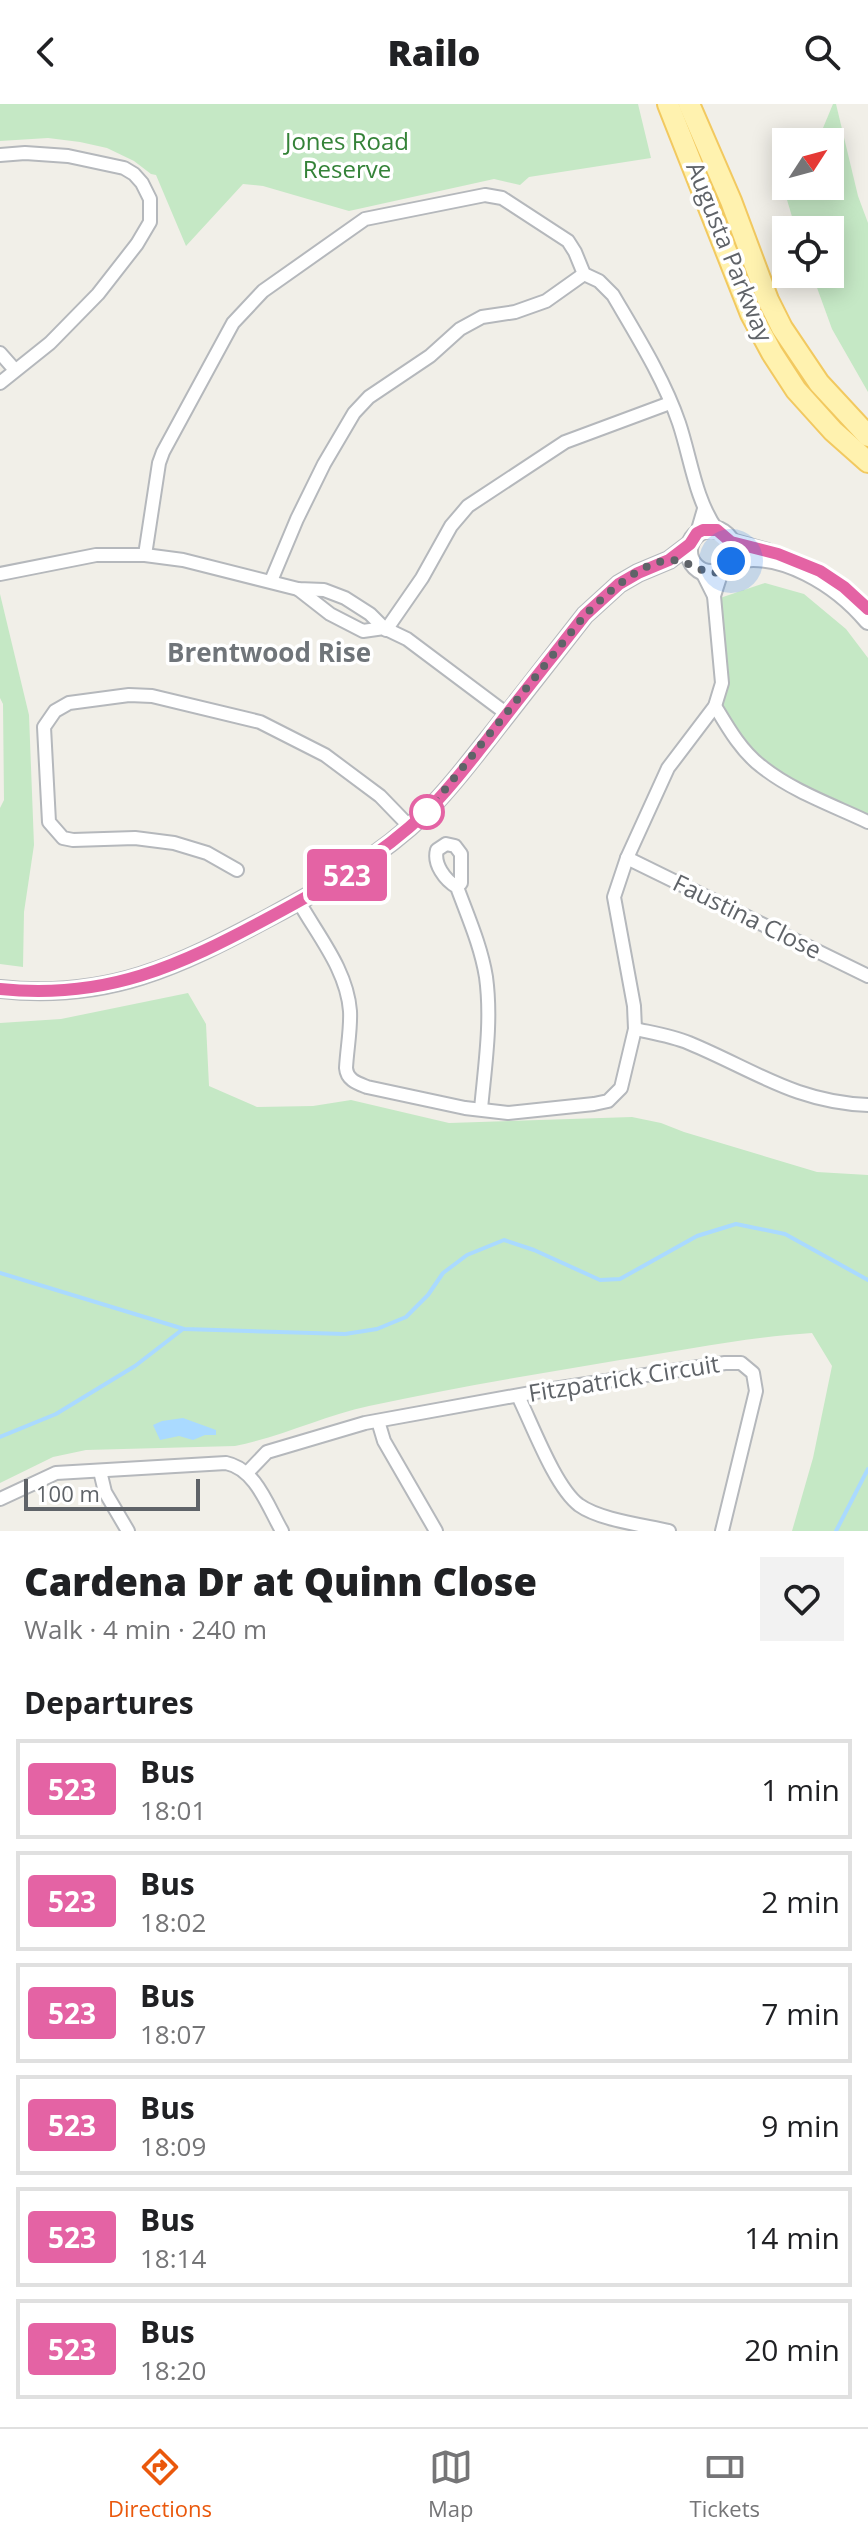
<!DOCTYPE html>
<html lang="en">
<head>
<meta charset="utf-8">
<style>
	:root { --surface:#fff; --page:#f2f2f2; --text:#202124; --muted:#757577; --line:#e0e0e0; --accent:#ea580c }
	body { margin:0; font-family:"Open Sans",sans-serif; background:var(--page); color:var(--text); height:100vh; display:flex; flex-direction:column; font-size:30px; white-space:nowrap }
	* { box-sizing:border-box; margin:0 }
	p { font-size:26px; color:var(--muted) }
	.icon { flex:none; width:44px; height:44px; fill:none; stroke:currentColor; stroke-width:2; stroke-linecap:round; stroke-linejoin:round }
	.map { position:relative; height:1427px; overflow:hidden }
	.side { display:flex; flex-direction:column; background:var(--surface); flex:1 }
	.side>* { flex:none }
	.badge { padding:0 16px; border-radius:6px; font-size:28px; line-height:52px }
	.needle { width:52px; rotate:54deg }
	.fabs { position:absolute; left:772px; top:24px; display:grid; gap:16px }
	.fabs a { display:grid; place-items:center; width:72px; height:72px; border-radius:0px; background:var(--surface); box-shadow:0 4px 20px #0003; font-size:40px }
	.scale { position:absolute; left:24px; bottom:20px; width:176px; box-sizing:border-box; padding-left:8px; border:4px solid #5f6368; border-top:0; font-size:22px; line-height:28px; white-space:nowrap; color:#5f6368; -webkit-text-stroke:6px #fff; paint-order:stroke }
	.you { position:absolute; width:40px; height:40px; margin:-20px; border:6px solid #fff; border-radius:50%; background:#1a73e8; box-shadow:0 0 0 12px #1a73e833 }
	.map>.badge { position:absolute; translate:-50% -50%; box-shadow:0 0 0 4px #fff }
	h2 { padding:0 24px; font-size:30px; line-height:72px }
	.round { display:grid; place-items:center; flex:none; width:84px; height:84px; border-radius:0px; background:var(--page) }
	.head { display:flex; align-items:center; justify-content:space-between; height:136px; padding:0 24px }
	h1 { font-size:38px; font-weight:800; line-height:60px }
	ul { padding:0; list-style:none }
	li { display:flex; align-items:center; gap:24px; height:100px; margin:0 16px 12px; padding:0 8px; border:4px solid var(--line); border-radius:0px }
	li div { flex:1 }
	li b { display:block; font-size:30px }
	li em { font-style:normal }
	li .badge { min-width:88px; font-weight:700; text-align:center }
	header { display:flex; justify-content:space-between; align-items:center; height:104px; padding:0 24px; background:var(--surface); font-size:36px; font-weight:800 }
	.tab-bar { display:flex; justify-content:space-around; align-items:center; height:112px; border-top:2px solid var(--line); background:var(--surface); font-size:22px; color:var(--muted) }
	.tab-bar a { display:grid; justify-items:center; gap:4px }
	.tab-bar .selected { color:var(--accent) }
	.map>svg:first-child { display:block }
</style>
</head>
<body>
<header><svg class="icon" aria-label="back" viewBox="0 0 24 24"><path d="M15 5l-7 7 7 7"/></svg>Railo<svg class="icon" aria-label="search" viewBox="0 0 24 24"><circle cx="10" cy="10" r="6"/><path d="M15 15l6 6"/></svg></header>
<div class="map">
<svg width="868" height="1427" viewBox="0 0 868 1427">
	<rect width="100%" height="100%" fill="#f1efe8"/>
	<g fill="#c5e8c5">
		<polygon points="0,0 638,0 651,54 529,73 520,81 494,75 349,107 263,82 243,80 186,142 156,71 151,70 134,57 107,44 80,38 48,34 0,37"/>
		<polygon points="833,0 836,0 858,92 868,119 868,288 832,225 812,170 830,170 830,126 796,126 776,59 786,52 786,82 830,82 830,38 804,38 823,24"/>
		<polygon points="765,479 804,490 846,525 868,554 868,718 759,661 715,602 722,578 714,496"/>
		<polygon points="0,490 29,611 34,741 24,808 23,863 0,860 0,704 4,696 3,600 0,594"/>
		<path d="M188,889L206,920L209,982L257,1003L313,1002L351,996L449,1019L632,1013L661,1019L684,1028L817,1068L868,1071V1427H792L813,1354L832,1262L812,1229C747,1233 684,1246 620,1256C536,1270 452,1284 369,1302C323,1312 281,1333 235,1342L86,1346L53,1353L0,1379V919L61,915Z"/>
	</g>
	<polygon fill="#aadaff" points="183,1314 216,1326 216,1331 205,1331 193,1336 179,1332 160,1336 153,1321 162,1317"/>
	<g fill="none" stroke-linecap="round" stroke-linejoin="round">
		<g stroke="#aadaff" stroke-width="4">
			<polyline points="0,1169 184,1225 345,1230 377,1225 406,1213 428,1191 443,1169 467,1151 504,1136 534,1146 600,1176 620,1175 697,1132 736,1120 785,1130 868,1176"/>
			<polyline points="0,1333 56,1310 135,1262 183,1225"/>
			<polyline points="836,1427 868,1365"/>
		</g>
		<defs>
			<g id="minor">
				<polyline points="0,51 25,49 68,52 124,64 134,70 142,79 150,95 150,118 137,140 98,190 50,239 0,279"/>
				<polyline points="0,249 15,266"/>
				<polyline points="697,429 704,405"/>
				<path d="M145,451L159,359L163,348L233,219L263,187L365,115L485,91L502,94L568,137L575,148L584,170L599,177L613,191C637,232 664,275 679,319C691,355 695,395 717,426"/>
				<polyline points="0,470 96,451 145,451 183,456 298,485 324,486 345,494 370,510 384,524 407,535 507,610"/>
				<polyline points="271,477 297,415 324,360 354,309 369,293 430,252 460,225 482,213 515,208 546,197 584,170"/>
				<polyline points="298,485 330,510 363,527 384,524"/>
				<polyline points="714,492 722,467"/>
				<polyline points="386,526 422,474 451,422 468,402 565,338 670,299"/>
				<path d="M715,602C727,622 741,647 761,662C792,687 832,701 868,718"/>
				<polyline points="627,754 868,872"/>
				<polyline points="237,766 207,749 174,739 135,734 73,736 63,734 49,718 44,623 55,607 69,599 129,591 152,592 260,618 325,651 380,692 410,723"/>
				<path d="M457,783L461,779V750L455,742L446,740L437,746C433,760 445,776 457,783C468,813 481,842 486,873C492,917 485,961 481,1005"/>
				<path d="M299,798C318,832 347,866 350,907C351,925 347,945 346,964C347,976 357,979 367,983L465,1004L508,1009L594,1000L608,997L621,984L635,925L634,902L614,793L627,754L668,664L715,602L722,579L714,492L702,468"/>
				<path d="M635,925C653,929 672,932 689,939C754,966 795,998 868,1001"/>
				<path d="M518,1292C532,1320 555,1383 579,1401C600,1416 643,1421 669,1427"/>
				<polyline points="378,1317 384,1337 436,1427"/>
				<polyline points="100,1367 105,1388 128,1427"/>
				<polyline points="247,1369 267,1348 365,1319 547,1286 725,1259 741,1259 753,1269 756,1287 722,1427"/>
				<path d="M0,1395L56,1369L226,1359C256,1365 268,1403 282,1427"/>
			</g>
			<g id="tertiary">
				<circle cx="711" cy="447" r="22"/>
				<polyline points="731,438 767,448"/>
				<path d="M731,457C780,443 838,481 868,517"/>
				<path d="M0,885C108,897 178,862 270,813C326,783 380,753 425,709C449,686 468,660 488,635C521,593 553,552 585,511L619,480L638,469L669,456L690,440"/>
			</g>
			<g id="primary">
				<polyline points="668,0 751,210 772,249 796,286 833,327 868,358"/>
				<polyline points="689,0 731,97 768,196 782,224 819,279 868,332"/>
			</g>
		</defs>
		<use href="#minor" stroke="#b5b8bc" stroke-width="16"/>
		<use href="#tertiary" stroke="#b5b8bc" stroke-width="20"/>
		<use href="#primary" stroke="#f2c960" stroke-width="24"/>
		<use href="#minor" stroke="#fff" stroke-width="12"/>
		<use href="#tertiary" stroke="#fff" stroke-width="16"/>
		<use href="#primary" stroke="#fff2af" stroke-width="20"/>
	</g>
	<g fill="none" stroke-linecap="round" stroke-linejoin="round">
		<defs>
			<path id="line" d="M0,885C107,896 179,862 270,813C326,783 379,753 425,709C449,686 468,660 488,635C520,593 553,552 585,511L619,480L638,469L669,456L690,440L697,429L703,426H717L731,438L778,450L820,467L844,483L868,505"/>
		</defs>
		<use href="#line" stroke="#fff" stroke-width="18"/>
		<use href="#line" stroke="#e463a4" stroke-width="12"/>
		<path stroke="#5f6368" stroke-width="8" stroke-dasharray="0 14.4" d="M427,708L585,511C605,491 640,458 670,456C694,455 713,484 731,457"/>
	</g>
	<circle fill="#fff" stroke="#e463a4" stroke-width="4" cx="427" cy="708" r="16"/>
	<g text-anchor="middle" stroke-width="7" stroke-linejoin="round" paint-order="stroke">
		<g font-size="24" fill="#348238" stroke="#fff">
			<text x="347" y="46">Jones Road<tspan x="347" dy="28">Reserve</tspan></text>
		</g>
		<g font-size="24" fill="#5f6368" stroke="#fff">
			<text transform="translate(729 148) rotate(68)" y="8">Augusta Parkway</text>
			<text transform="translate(747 813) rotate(26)" y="8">Faustina Close</text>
			<text transform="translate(624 1275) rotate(-9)" y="8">Fitzpatrick Circuit</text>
		</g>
		<g font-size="26" font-weight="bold" fill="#70757a" stroke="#fff">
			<text x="269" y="558">Brentwood Rise</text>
		</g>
	</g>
</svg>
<div class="fabs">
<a><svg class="needle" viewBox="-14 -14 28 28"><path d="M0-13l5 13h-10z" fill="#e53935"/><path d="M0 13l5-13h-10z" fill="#757577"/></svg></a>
<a><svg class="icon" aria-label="locate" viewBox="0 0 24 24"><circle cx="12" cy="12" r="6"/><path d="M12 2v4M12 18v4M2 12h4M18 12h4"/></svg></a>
</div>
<div class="scale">100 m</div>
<div class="you" style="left:731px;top:457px"></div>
<b class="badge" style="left:347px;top:771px;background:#e463a4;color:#fff">523</b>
</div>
<section class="side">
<div class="head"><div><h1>Cardena Dr at Quinn Close</h1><p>Walk · 4 min · 240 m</p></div><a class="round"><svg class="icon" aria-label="heart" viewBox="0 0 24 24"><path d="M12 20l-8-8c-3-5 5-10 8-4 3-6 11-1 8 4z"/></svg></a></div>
<h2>Departures</h2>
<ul>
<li><span class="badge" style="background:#e463a4;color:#fff">523</span><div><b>Bus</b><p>18:01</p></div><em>1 min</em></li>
<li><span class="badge" style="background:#e463a4;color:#fff">523</span><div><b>Bus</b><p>18:02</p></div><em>2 min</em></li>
<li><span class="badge" style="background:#e463a4;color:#fff">523</span><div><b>Bus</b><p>18:07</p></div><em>7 min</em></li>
<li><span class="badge" style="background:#e463a4;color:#fff">523</span><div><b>Bus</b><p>18:09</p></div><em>9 min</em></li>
<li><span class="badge" style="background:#e463a4;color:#fff">523</span><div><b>Bus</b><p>18:14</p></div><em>14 min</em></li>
<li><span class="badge" style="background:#e463a4;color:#fff">523</span><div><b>Bus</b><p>18:20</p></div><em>20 min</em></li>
</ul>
</section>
<nav class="tab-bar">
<a class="selected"><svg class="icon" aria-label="directions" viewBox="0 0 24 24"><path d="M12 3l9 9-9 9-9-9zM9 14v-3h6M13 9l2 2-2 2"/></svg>Directions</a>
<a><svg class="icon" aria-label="map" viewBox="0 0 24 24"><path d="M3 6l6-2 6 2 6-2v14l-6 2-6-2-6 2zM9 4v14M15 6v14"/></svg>Map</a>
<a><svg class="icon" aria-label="tickets" viewBox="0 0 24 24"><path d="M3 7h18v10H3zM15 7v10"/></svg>Tickets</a>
</nav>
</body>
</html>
